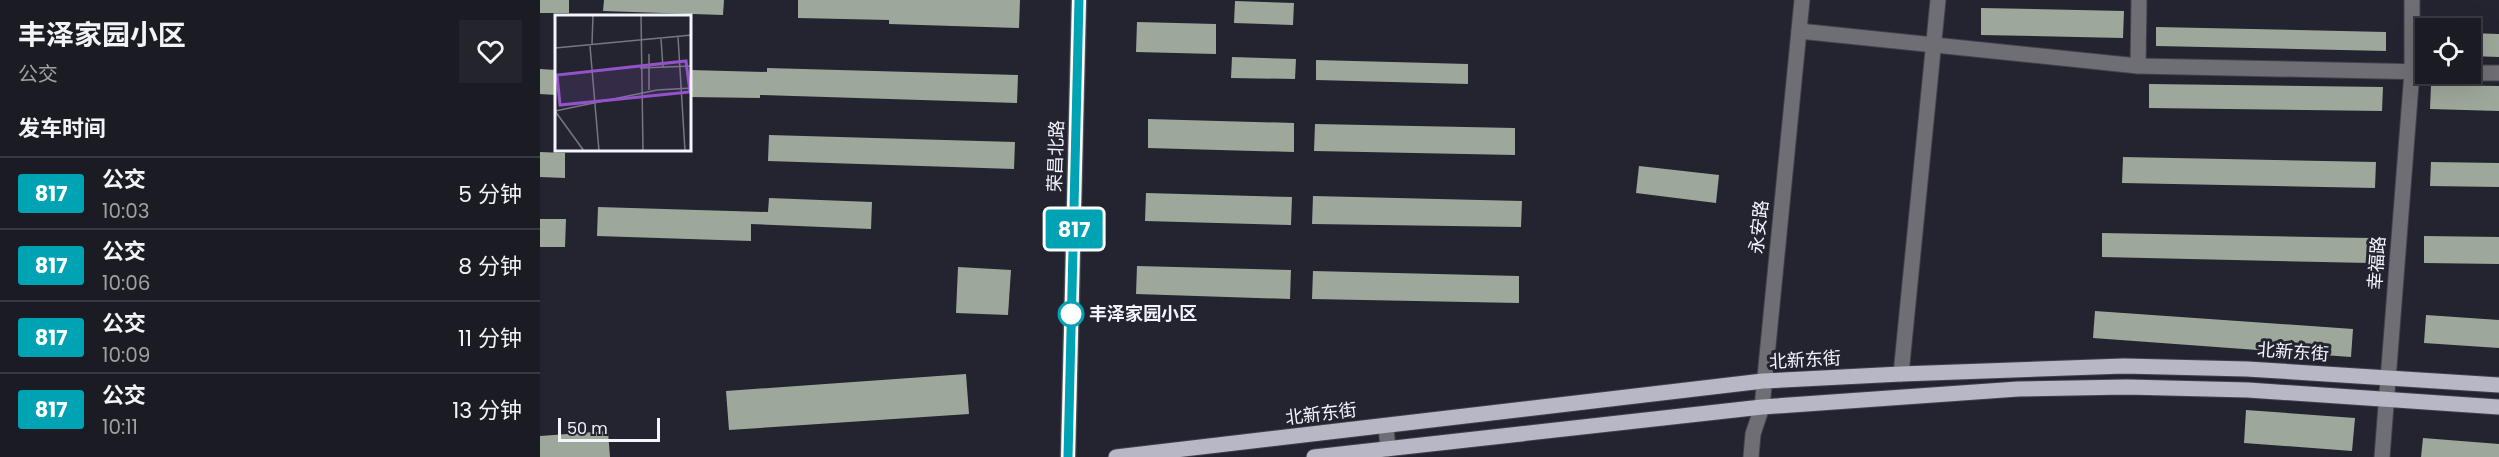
<!DOCTYPE html>
<html lang="zh">
<head>
<meta charset="utf-8">
<style>
	:root { --surface:#1b1b24; --page:#24242c; --text:#f1f3f6; --muted:#a0a1a6; --line:#393941 }
	body { margin:0; font-family:Poppins,"Noto Sans SC",sans-serif; background:var(--page); color:var(--text); height:100vh; display:flex; flex-direction:column; font-size:22px; white-space:nowrap }
	* { box-sizing:border-box; margin:0 }
	p { font-size:20px; color:var(--muted) }
	.icon { flex:none; width:33px; height:33px; fill:none; stroke:currentColor; stroke-width:2; stroke-linecap:round; stroke-linejoin:round }
	.map { position:relative; flex:1; overflow:hidden }
	.drawer { display:flex; flex-direction:column; background:var(--surface); width:540px }
	.drawer>* { flex:none }
	.badge { padding:0 12px; border-radius:4px; font-size:21px; line-height:39px }
	.tools { position:absolute; left:1875px; top:18px; display:grid; gap:12px }
	.tools a { display:grid; place-items:center; width:66px; height:66px; border-radius:0px; background:var(--surface); box-shadow:0 6px 24px #0002,0 0 0 2px var(--line); font-size:30px }
	.scale { position:absolute; left:18px; bottom:15px; width:102px; box-sizing:border-box; padding-left:6px; border:3px solid #f4f4fc; border-top:0; font-size:16px; line-height:21px; white-space:nowrap; color:#f4f4fc; -webkit-text-stroke:4px #242430; paint-order:stroke }
	.map>.badge { position:absolute; translate:-50% -50%; box-shadow:0 0 0 3px #fff }
	h2 { padding:0 18px; font-size:22px; line-height:54px }
	.round { display:grid; place-items:center; flex:none; width:63px; height:63px; border-radius:0px; background:var(--page) }
	.headline { display:flex; align-items:center; justify-content:space-between; height:102px; padding:0 18px }
	h1 { font-size:28px; font-weight:700; line-height:45px }
	ul { padding:0; list-style:none }
	li { display:flex; align-items:center; gap:18px; height:72px; padding:0 18px; border-top:2px solid var(--line) }
	li div { flex:1 }
	li b { display:block; font-size:22px }
	li em { font-style:normal }
	li .badge { min-width:66px; font-weight:700; text-align:center }
	main { display:flex; flex:1; min-height:0 }
	.map>svg:first-child { display:block }
</style>
</head>
<body>
<main>
<section class="drawer">
<div class="headline"><div><h1>丰泽家园小区</h1><p>公交</p></div><a class="round"><svg class="icon" aria-label="heart" viewBox="0 0 24 24"><path d="M12 20l-8-8c-3-5 5-10 8-4 3-6 11-1 8 4z"/></svg></a></div>
<h2>发车时间</h2>
<ul>
<li><span class="badge" style="background:#00a3b4;color:#fff">817</span><div><b>公交</b><p>10:03</p></div><em>5 分钟</em></li>
<li><span class="badge" style="background:#00a3b4;color:#fff">817</span><div><b>公交</b><p>10:06</p></div><em>8 分钟</em></li>
<li><span class="badge" style="background:#00a3b4;color:#fff">817</span><div><b>公交</b><p>10:09</p></div><em>11 分钟</em></li>
<li><span class="badge" style="background:#00a3b4;color:#fff">817</span><div><b>公交</b><p>10:11</p></div><em>13 分钟</em></li>
</ul>
</section>
<div class="map">
<svg width="1959" height="457" viewBox="0 0 1959 457">
	<rect width="100%" height="100%" fill="#242430"/>
	<g fill="#9ea89a">
		<rect x="0" y="0" width="29" height="13"/>
		<polygon points="64,0 184,0 183,15 63,11"/>
		<polygon points="258,0 480,0 479,28 349,24 349,20 258,18"/>
		<polygon points="695,1 754,3 753,25 694,23"/>
		<polygon points="1441,8 1584,11 1583,38 1441,35"/>
		<polygon points="597,22 676,24 676,54 596,52"/>
		<polygon points="1616,27 1846,32 1846,51 1616,46"/>
		<polygon points="1930,33 1959,34 1959,57 1930,56"/>
		<polygon points="692,57 756,59 755,79 691,78"/>
		<polygon points="776,60 928,64 928,84 776,80"/>
		<polygon points="227,68 478,75 477,103 220,95 220,98 150,97 150,70 227,72"/>
		<polygon points="0,69 16,70 16,95 0,94"/>
		<polygon points="1609,84 1843,87 1842,111 1609,108"/>
		<polygon points="1891,85 1959,86 1959,111 1890,109"/>
		<polygon points="608,119 754,123 754,152 608,148"/>
		<polygon points="775,124 975,128 975,155 774,151"/>
		<polygon points="229,135 475,142 474,169 228,161"/>
		<polygon points="0,152 25,153 25,178 0,177"/>
		<polygon points="1583,157 1836,162 1835,188 1582,183"/>
		<polygon points="1891,162 1959,163 1959,187 1890,186"/>
		<polygon points="1099,166 1179,175 1176,203 1096,193"/>
		<polygon points="606,193 752,197 751,225 605,221"/>
		<polygon points="773,196 982,201 981,227 772,224"/>
		<polygon points="229,198 332,202 331,229 211,224 211,241 57,236 58,207 228,212"/>
		<polygon points="0,219 26,219 25,247 0,247"/>
		<polygon points="1562,233 1829,238 1829,263 1562,257"/>
		<polygon points="1884,236 1959,237 1959,264 1884,263"/>
		<polygon points="597,266 751,270 750,299 596,294"/>
		<polygon points="418,267 471,270 468,315 416,313"/>
		<polygon points="773,271 979,276 979,303 772,299"/>
		<polygon points="1555,311 1813,329 1811,357 1553,338"/>
		<polygon points="1886,315 1959,320 1959,348 1884,343"/>
		<polygon points="426,374 429,414 189,430 186,391"/>
		<polygon points="1706,410 1815,418 1812,451 1704,443"/>
		<polygon points="68,431 70,457 0,457 0,436"/>
		<polygon points="1883,438 1959,444 1959,457 1881,457"/>
	</g>
	<g fill="none" stroke-linecap="round" stroke-linejoin="round">
		<defs>
			<g id="minor">
				<polyline points="1259,31 1598,66 1886,72"/>
				<polyline points="1598,66 1599,0"/>
				<polyline points="1930,73 1959,73"/>
				<polyline points="1361,374 1398,0"/>
				<polyline points="846,426 848,449"/>
				<polyline points="528,457 539,0"/>
				<polyline points="1211,457 1213,434 1222,407 1262,0"/>
				<polyline points="1842,457 1872,72 1872,0"/>
			</g>
			<g id="major">
				<polyline points="576,457 1223,381 1361,374 1584,366 1707,369 1959,385"/>
				<polyline points="774,457 1222,407 1478,389 1587,387 1708,390 1959,407"/>
			</g>
		</defs>
		<use href="#minor" stroke="#41414d" stroke-width="17"/>
		<use href="#major" stroke="#41414d" stroke-width="17"/>
		<use href="#minor" stroke="#6e6e74" stroke-width="15"/>
		<use href="#major" stroke="#b7b7c5" stroke-width="15"/>
	</g>
	<g fill="none" stroke-linecap="round" stroke-linejoin="round">
		<defs>
			<polyline id="line" points="528,457 539,0"/>
		</defs>
		<use href="#line" stroke="#fff" stroke-width="14"/>
		<use href="#line" stroke="#00a3b4" stroke-width="9"/>
	</g>
	<circle fill="#fff" stroke="#00a3b4" stroke-width="3" cx="531" cy="314" r="12"/>
	<g text-anchor="middle" stroke-width="6" stroke-linejoin="round" paint-order="stroke">
		<g font-size="18" fill="#f4f4fc" stroke="#242430">
			<text transform="translate(516 156) rotate(-88)" y="6">荣昌北路</text>
			<text transform="translate(1219 227) rotate(-84)" y="6">永安路</text>
			<text transform="translate(1837 263) rotate(-86)" y="6">幸福路</text>
			<text transform="translate(1753 352) rotate(4)" y="6">北新东街</text>
			<text transform="translate(1265 360) rotate(-3)" y="6">北新东街</text>
			<text transform="translate(781 414) rotate(-7)" y="6">北新东街</text>
		</g>
		<g font-size="18" font-weight="bold" fill="#f4f4fc" stroke="#242430" text-anchor="start">
			<text x="549" y="320">丰泽家园小区</text>
		</g>
	</g>
	<g transform="translate(15 15)">
		<rect width="136" height="136" fill="#242430"/>
		<path fill="none" stroke="#777782" stroke-width="1.5" d="M86,0L88,136M123,22L130,136M106,24L108,53M37,29L38,0M35,31L44,136M0,33L137,20M94,39V75M85,53L137,51M0,96L29,136M0,96L102,75L137,73"/>
		<path fill="#9354cb" fill-opacity="0.15" stroke="#9354cb" stroke-width="3" d="M131,46L135,77L5,90L2,60Z"/>
		<rect width="136" height="136" fill="none" stroke="#f4f4fc" stroke-width="3"/>
	</g>
</svg>
<div class="tools">
<a><svg class="icon" aria-label="locate" viewBox="0 0 24 24"><circle cx="12" cy="12" r="6"/><path d="M12 2v4M12 18v4M2 12h4M18 12h4"/></svg></a>
</div>
<div class="scale">50 m</div>
<b class="badge" style="left:534px;top:229px;background:#00a3b4;color:#fff">817</b>
</div>
</main>
</body>
</html>
